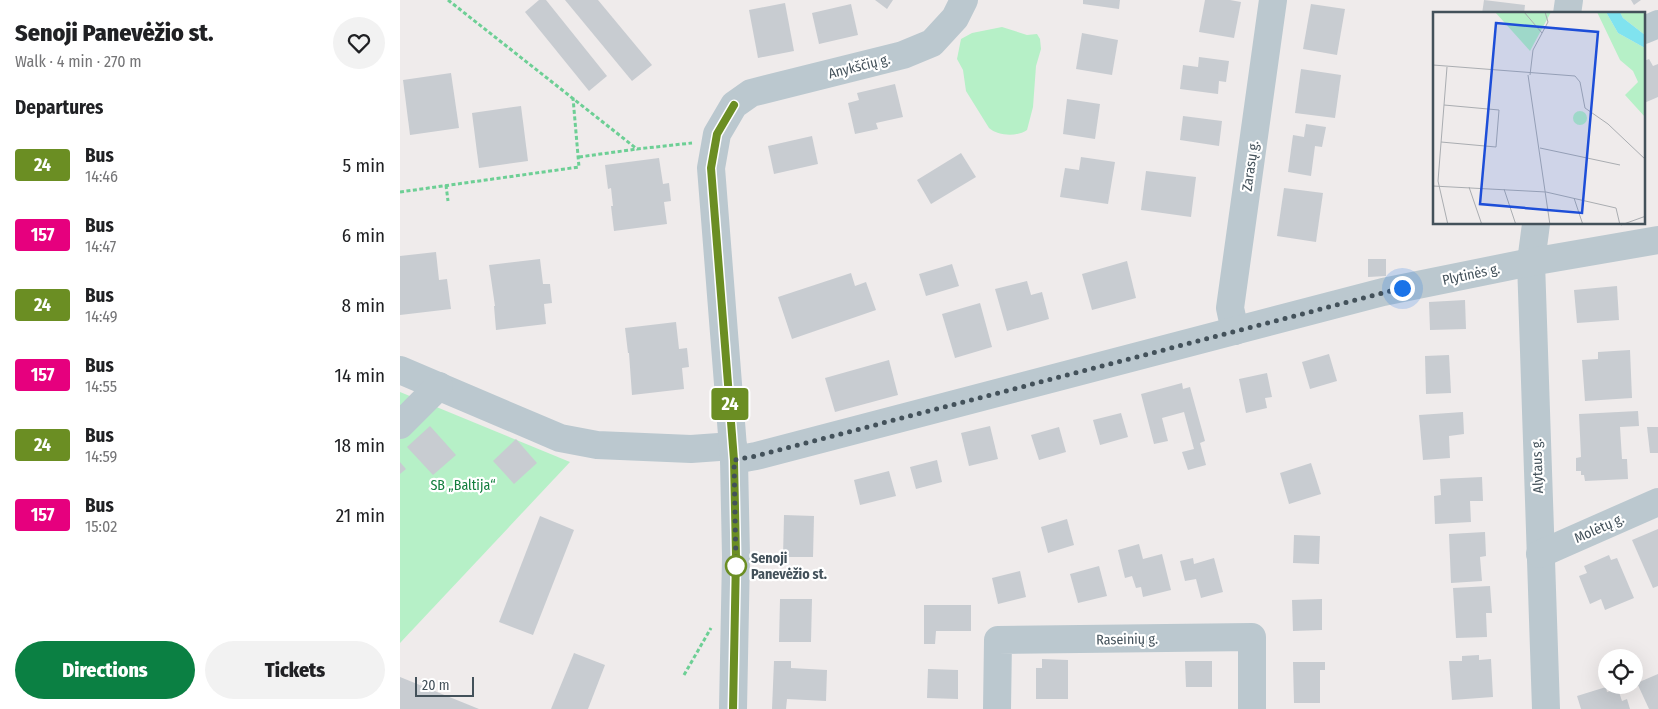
<!DOCTYPE html>
<html lang="en">
<head>
<meta charset="utf-8">
<style>
	:root { --surface:#fff; --page:#f2f2f2; --text:#202124; --muted:#757577; --accent:#0b8043 }
	body { margin:0; font-family:"Fira Sans Condensed",sans-serif; background:var(--page); color:var(--text); height:100vh; display:flex; flex-direction:column; font-size:19px; white-space:nowrap }
	* { box-sizing:border-box; margin:0 }
	p { font-size:16px; color:var(--muted) }
	.icon { flex:none; width:28px; height:28px; fill:none; stroke:currentColor; stroke-width:2; stroke-linecap:round; stroke-linejoin:round }
	.map { position:relative; flex:1; overflow:hidden }
	.panel { display:flex; flex-direction:column; background:var(--surface); width:400px }
	.panel>* { flex:none }
	.badge { padding:0 10px; border-radius:4px; font-size:18px; line-height:32px }
	.buttons { position:absolute; left:1198px; top:649px; display:grid; gap:10px }
	.buttons a { display:grid; place-items:center; width:45px; height:45px; border-radius:50%; background:var(--surface); box-shadow:0 5px 20px #0002; font-size:25px }
	.scale { position:absolute; left:15px; bottom:12px; width:59px; box-sizing:border-box; padding-left:5px; border:2px solid #43515a; border-top:0; font-size:14px; line-height:18px; white-space:nowrap; color:#43515a; -webkit-text-stroke:4px #fff; paint-order:stroke }
	.you { position:absolute; width:25px; height:25px; margin:-12px; border:4px solid #fff; border-radius:50%; background:#1a73e8; box-shadow:0 0 0 8px #1a73e833 }
	.map>.badge { position:absolute; translate:-50% -50%; box-shadow:0 0 0 2px #fff }
	h2 { padding:0 15px; font-size:19px; line-height:45px }
	.round { display:grid; place-items:center; flex:none; width:52px; height:52px; border-radius:26px; background:var(--page) }
	.headline { display:flex; align-items:center; justify-content:space-between; height:85px; padding:0 15px }
	h1 { font-size:24px; font-weight:800; line-height:38px }
	.action { display:flex; gap:10px; margin-top:auto; padding:10px 15px }
	.action a { flex:1; height:58px; border-radius:30px; background:var(--accent); color:#fff; font-size:20px; font-weight:800; line-height:58px; text-align:center }
	.action a+a { background:var(--page); color:var(--text) }
	ul { padding:0; list-style:none }
	li { display:flex; align-items:center; gap:15px; height:70px; padding:0 15px }
	li div { flex:1 }
	li b { display:block; font-size:19px }
	li em { font-style:normal }
	li .badge { min-width:55px; font-weight:700; text-align:center }
	main { display:flex; flex:1; min-height:0 }
	.map>svg:first-child { display:block }
</style>
</head>
<body>
<main>
<section class="panel">
<div class="headline"><div><h1>Senoji Panevėžio st.</h1><p>Walk · 4 min · 270 m</p></div><a class="round"><svg class="icon" aria-label="heart" viewBox="0 0 24 24"><path d="M12 20l-8-8c-3-5 5-10 8-4 3-6 11-1 8 4z"/></svg></a></div>
<h2>Departures</h2>
<ul>
<li><span class="badge" style="background:#6b8e23;color:#fff">24</span><div><b>Bus</b><p>14:46</p></div><em>5 min</em></li>
<li><span class="badge" style="background:#e6007e;color:#fff">157</span><div><b>Bus</b><p>14:47</p></div><em>6 min</em></li>
<li><span class="badge" style="background:#6b8e23;color:#fff">24</span><div><b>Bus</b><p>14:49</p></div><em>8 min</em></li>
<li><span class="badge" style="background:#e6007e;color:#fff">157</span><div><b>Bus</b><p>14:55</p></div><em>14 min</em></li>
<li><span class="badge" style="background:#6b8e23;color:#fff">24</span><div><b>Bus</b><p>14:59</p></div><em>18 min</em></li>
<li><span class="badge" style="background:#e6007e;color:#fff">157</span><div><b>Bus</b><p>15:02</p></div><em>21 min</em></li>
</ul>
<div class="action"><a>Directions</a><a>Tickets</a></div>
</section>
<div class="map">
<svg width="1258" height="709" viewBox="0 0 1258 709">
	<rect width="100%" height="100%" fill="#efebeb"/>
	<g fill="#b6f0c7">
		<path d="M602,27L627,35L637,34L640,39L641,49L636,66L633,107L627,130C617,137 598,136 589,128L566,91L563,70L557,59L561,39L572,33Z"/>
		<polygon points="0,392 170,462 0,643"/>
	</g>
	<g fill="#c8ccd1">
		<polygon points="139,0 146,0 207,76 189,91 125,12"/>
		<polygon points="165,0 198,0 252,65 232,81"/>
		<polygon points="475,0 493,0 487,9"/>
		<polygon points="683,0 720,0 719,9 683,4"/>
		<polygon points="805,0 830,0 841,2 834,38 799,32"/>
		<polygon points="1084,0 1125,5 1124,14 1082,14"/>
		<polygon points="1231,0 1241,0 1234,5"/>
		<polygon points="385,3 394,51 358,58 349,10"/>
		<polygon points="451,4 458,35 419,44 412,13"/>
		<polygon points="911,4 945,9 937,55 903,49"/>
		<polygon points="682,33 718,40 712,75 676,69"/>
		<polygon points="799,57 829,61 826,82 819,81 818,94 780,89 783,65 798,67"/>
		<polygon points="1249,59 1253,66 1258,64 1258,97 1244,103 1244,61"/>
		<polygon points="901,69 941,75 935,118 895,113"/>
		<polygon points="51,73 59,128 10,135 3,80"/>
		<polygon points="495,84 503,117 476,123 478,129 455,134 448,103 459,100 457,93"/>
		<polygon points="667,99 700,104 695,139 663,134"/>
		<polygon points="121,106 128,161 79,168 72,113"/>
		<polygon points="783,116 822,121 819,146 780,140"/>
		<polygon points="906,124 926,127 922,147 915,146 911,176 888,172 893,135 904,137"/>
		<polygon points="412,136 418,164 374,174 368,146"/>
		<polygon points="561,153 576,177 531,204 517,180"/>
		<polygon points="681,157 715,162 708,204 660,197 665,168 679,170"/>
		<polygon points="259,158 263,184 269,183 271,201 264,202 267,224 214,231 211,206 213,206 211,188 208,189 205,165"/>
		<polygon points="746,171 796,177 791,217 741,210"/>
		<polygon points="884,188 923,193 916,242 877,236"/>
		<polygon points="36,252 39,280 47,279 51,309 0,315 0,256"/>
		<polygon points="140,259 143,284 150,284 152,303 144,304 146,324 96,330 94,306 95,306 89,265"/>
		<polygon points="968,259 986,259 986,276 968,277"/>
		<polygon points="727,261 736,298 692,310 682,274"/>
		<polygon points="552,264 559,286 526,296 519,274"/>
		<polygon points="451,273 455,286 466,282 476,310 392,339 378,297"/>
		<polygon points="627,281 631,295 642,292 649,319 607,331 595,289"/>
		<polygon points="1217,286 1219,320 1177,323 1174,290"/>
		<polygon points="1065,300 1066,329 1030,330 1029,302"/>
		<polygon points="580,303 592,347 555,358 542,314"/>
		<polygon points="276,322 279,349 287,348 289,367 282,368 284,389 232,395 229,353 228,353 225,328"/>
		<polygon points="1230,350 1232,398 1185,401 1182,360 1198,359 1198,352"/>
		<polygon points="929,354 937,381 910,389 902,362"/>
		<polygon points="1049,355 1051,393 1026,394 1025,356"/>
		<polygon points="489,360 498,395 435,412 425,378"/>
		<polygon points="867,373 872,397 865,398 867,408 846,413 839,379"/>
		<polygon points="782,383 783,389 790,387 805,441 800,443 806,465 788,470 782,452 794,449 784,412 762,418 768,441 754,444 741,394"/>
		<polygon points="1238,411 1239,426 1220,427 1222,459 1227,459 1228,479 1185,481 1184,475 1181,475 1181,471 1176,471 1176,458 1181,457 1179,414"/>
		<polygon points="1063,412 1064,434 1049,436 1050,458 1023,460 1019,415"/>
		<polygon points="721,413 728,437 700,445 693,420"/>
		<polygon points="30,426 56,455 33,475 7,447"/>
		<polygon points="590,426 598,459 569,466 561,433"/>
		<polygon points="659,427 666,452 639,460 631,435"/>
		<polygon points="1247,427 1258,427 1258,453 1250,453"/>
		<polygon points="116,439 137,463 114,484 93,461"/>
		<polygon points="537,460 542,482 516,489 510,467"/>
		<polygon points="0,462 6,469 0,474"/>
		<polygon points="911,463 921,494 889,504 880,473"/>
		<polygon points="489,471 496,496 460,505 454,480"/>
		<polygon points="1082,477 1083,501 1070,501 1071,522 1035,524 1034,496 1041,495 1040,479"/>
		<polygon points="384,515 414,516 413,557 383,557"/>
		<polygon points="140,516 174,530 133,635 99,622"/>
		<polygon points="667,519 674,545 648,553 641,527"/>
		<polygon points="1258,529 1258,586 1253,588 1232,540"/>
		<polygon points="1085,532 1086,556 1080,557 1082,581 1051,583 1049,534"/>
		<polygon points="894,535 920,536 919,564 893,563"/>
		<polygon points="739,544 743,559 762,554 771,590 743,597 741,587 736,588 732,576 725,578 718,550"/>
		<polygon points="1209,555 1211,560 1217,558 1234,598 1205,610 1201,599 1190,604 1179,576 1187,573 1184,566"/>
		<polygon points="793,558 794,564 814,558 823,592 801,598 796,579 785,581 780,561"/>
		<polygon points="699,566 707,596 678,603 670,574"/>
		<polygon points="620,571 626,597 598,604 592,578"/>
		<polygon points="1090,586 1092,613 1086,613 1087,637 1056,638 1053,588"/>
		<polygon points="380,599 412,599 411,642 379,642"/>
		<polygon points="922,599 922,630 893,631 892,600"/>
		<polygon points="524,605 571,605 571,631 536,631 535,644 524,644"/>
		<polygon points="174,653 205,665 188,709 151,709"/>
		<polygon points="1079,655 1079,660 1091,659 1093,697 1052,700 1049,661 1062,661 1062,656"/>
		<polygon points="642,659 668,660 668,699 636,699 636,668 642,668"/>
		<polygon points="374,661 391,661 391,668 427,670 426,701 387,699 386,709 372,709"/>
		<polygon points="785,661 812,661 812,687 786,687"/>
		<polygon points="893,662 925,662 925,670 920,670 920,703 894,703"/>
		<polygon points="528,669 558,670 558,699 527,698"/>
		<polygon points="1258,674 1258,709 1249,709 1237,683"/>
		<polygon points="0,677 79,709 0,709"/>
		<polygon points="1206,687 1207,692 1218,689 1222,701 1227,699 1230,709 1181,709 1177,696"/>
	</g>
	<g fill="none" stroke-linecap="round" stroke-linejoin="round">
		<g stroke="#6dcf95" stroke-width="3" stroke-dasharray="4 2.5" stroke-linecap="butt">
			<polyline points="48,0 237,149 292,143"/>
			<polyline points="179,157 237,149"/>
			<polyline points="46,185 48,201"/>
			<polyline points="0,192 179,167 173,98"/>
			<polyline points="284,675 311,628"/>
		</g>
		<g stroke="#bbc8cf" stroke-width="28">
			<polyline points="1167,14 1169,0"/>
			<polyline points="1244,30 1258,24"/>
			<polyline points="1136,224 1131,262 1146,709"/>
			<polyline points="835,331 830,308 873,0"/>
			<polyline points="0,370 160,438 197,445 291,449 333,446"/>
			<polyline points="0,425 39,386"/>
			<polyline points="334,460 356,456 983,292 1131,262 1258,240"/>
			<polyline points="1140,554 1258,502"/>
			<polyline points="333,709 336,557 334,460 311,168 317,134 334,105 351,93 503,55 532,43 555,18 564,0"/>
			<polyline points="597,709 598,640 852,637 852,709"/>
		</g>
	</g>
	<g fill="none" stroke-linecap="round" stroke-linejoin="round">
		<defs>
			<polyline id="line" points="333,709 336,557 334,460 311,168 317,134 334,105"/>
		</defs>
		<use href="#line" stroke="#fff" stroke-width="11"/>
		<use href="#line" stroke="#6b8e23" stroke-width="8"/>
		<polyline stroke="#43515a" stroke-width="5" stroke-dasharray="0 9" points="336,566 334,460 356,456 1002,288"/>
	</g>
	<circle fill="#fff" stroke="#6b8e23" stroke-width="2.5" cx="336" cy="566" r="10"/>
	<g text-anchor="middle" stroke-width="4.5" stroke-linejoin="round" paint-order="stroke">
		<g font-size="14" fill="#43515a" stroke="#fff">
			<text transform="translate(459 66) rotate(-14)" y="5">Anykščių g.</text>
			<text transform="translate(850 166) rotate(-82)" y="5">Zarasų g.</text>
			<text transform="translate(1071 274) rotate(-12)" y="5">Plytinės g.</text>
			<text transform="translate(1137 466) rotate(-92)" y="5">Alytaus g.</text>
			<text transform="translate(1199 528) rotate(-24)" y="5">Molėtų g.</text>
			<text transform="translate(727 639) rotate(-1)" y="5">Raseinių g.</text>
		</g>
		<g font-size="14" fill="#127d3d" stroke="#fff">
			<text x="63" y="490">SB „Baltija“</text>
		</g>
		<g font-size="14" font-weight="bold" fill="#43515a" stroke="#fff" text-anchor="start">
			<text x="351" y="563">Senoji<tspan x="351" dy="16">Panevėžio st.</tspan></text>
		</g>
	</g>
	<g transform="translate(1033 12)">
		<rect width="212" height="212" fill="#efebeb"/>
		<path d="M62,0H118L97,39ZM164,0H173L185,21L212,36V105L192,83L205,70L200,59L187,48ZM187,0H212V23L190,6ZM140 106a7 7 0 1 1 14 0a7 7 0 1 1-14 0Z" fill="#b6f0c7"/>
		<path d="M173,0H187L190,6L212,23V36L185,21Z" fill="#80e3ef"/>
		<path fill="none" stroke="#aaadb1" stroke-width="1" d="M91,0L109,21M0,53L142,64L147,70L152,96L175,112L213,148M14,55L5,169L15,213M95,63L117,213M97,63L100,38L115,10L112,0M8,130L63,135L66,98L11,93M107,136L187,153M0,174L113,180L183,196L187,213M36,175L49,213M71,177L83,213M141,186L150,213M188,213L213,204"/>
		<path fill="#1d4ed8" fill-opacity="0.15" stroke="#1d4ed8" stroke-width="2.5" d="M63,11L165,20L149,201L47,192Z"/>
		<rect width="212" height="212" fill="none" stroke="#43515a" stroke-width="2.5"/>
	</g>
</svg>
<div class="buttons">
<a><svg class="icon" aria-label="locate" viewBox="0 0 24 24"><circle cx="12" cy="12" r="6"/><path d="M12 2v4M12 18v4M2 12h4M18 12h4"/></svg></a>
</div>
<div class="scale">20 m</div>
<div class="you" style="left:1002px;top:288px"></div>
<b class="badge" style="left:330px;top:404px;background:#6b8e23;color:#fff">24</b>
</div>
</main>
</body>
</html>
